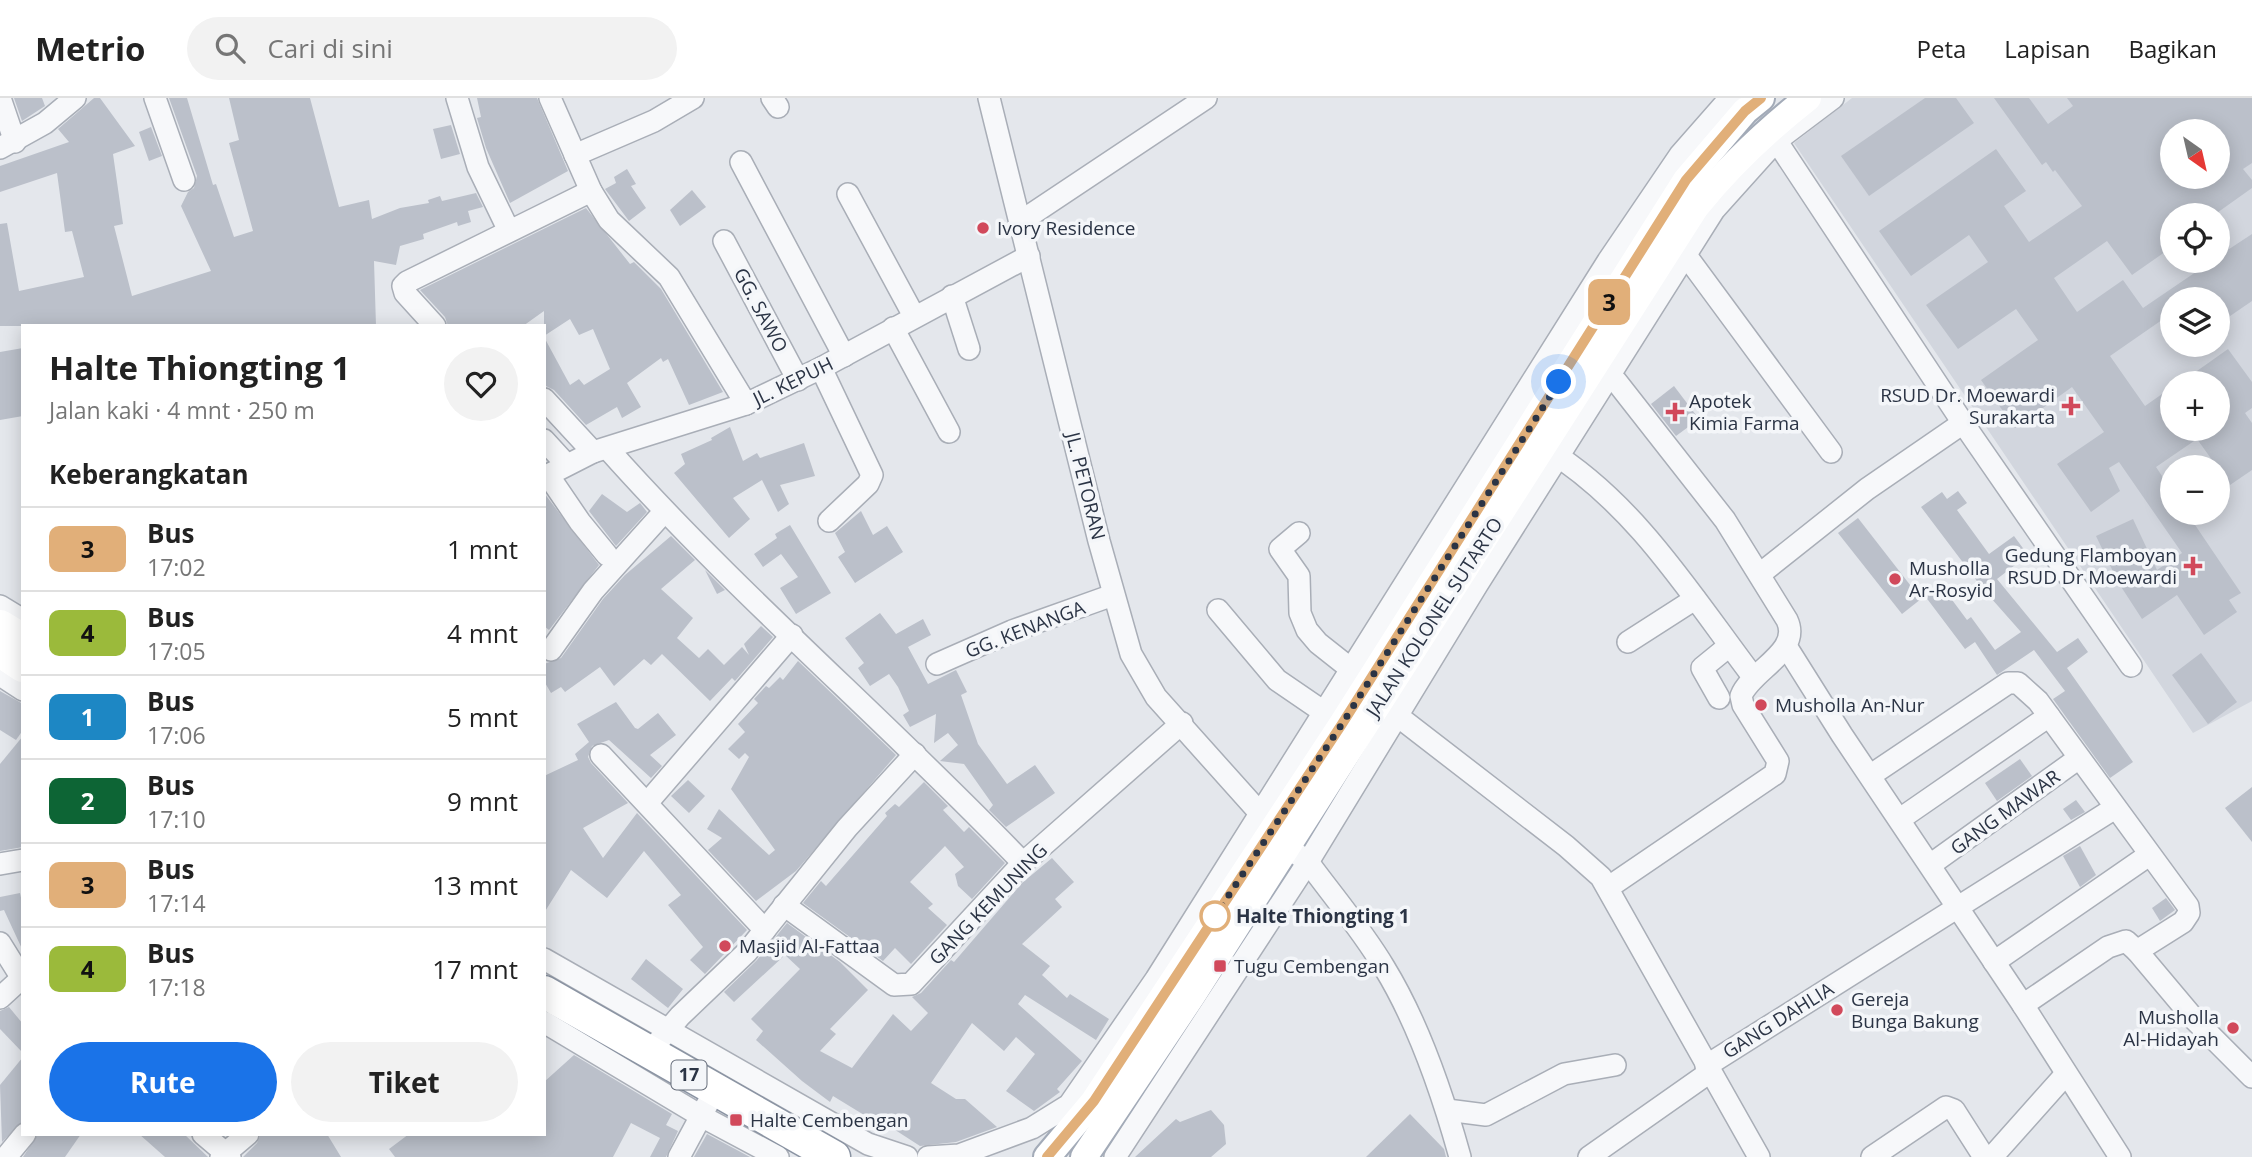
<!DOCTYPE html>
<html lang="id">
<head>
<meta charset="utf-8">
<style>
	:root { --surface:#fff; --page:#f2f2f2; --text:#222; --muted:#767676; --line:#e0e0e0; --accent:#1a73e8 }
	body { margin:0; font-family:"Open Sans",sans-serif; background:var(--page); color:var(--text); height:100vh; display:flex; flex-direction:column; font-size:26px; white-space:nowrap }
	* { box-sizing:border-box; margin:0 }
	p { font-size:23px; color:var(--muted) }
	.icon { flex:none; width:38px; height:38px; fill:none; stroke:currentColor; stroke-width:2; stroke-linecap:round; stroke-linejoin:round }
	.map { position:relative; flex:1; overflow:hidden }
	.drawer { position:absolute; left:21px; top:226px; width:525px; height:812px; display:flex; flex-direction:column; background:var(--surface); border-radius:0px; box-shadow:0 4px 18px #0003 }
	.drawer>* { flex:none }
	.badge { padding:0 14px; border-radius:10px; font-size:24px; line-height:46px }
	.needle { width:46px; rotate:146deg }
	.controls { position:absolute; left:2160px; top:21px; display:grid; gap:14px }
	.controls a { display:grid; place-items:center; width:70px; height:70px; border-radius:50%; background:var(--surface); box-shadow:0 4px 18px #0003; font-size:35px }
	.you { position:absolute; width:35px; height:35px; margin:-18px; border:5px solid #fff; border-radius:50%; background:#1a73e8; box-shadow:0 0 0 10px #1a73e833 }
	.map>.badge { position:absolute; translate:-50% -50%; box-shadow:0 0 0 4px #fff }
	h2 { padding:0 28px; font-size:26px; line-height:63px }
	.round { display:grid; place-items:center; flex:none; width:74px; height:74px; border-radius:37px; background:var(--page) }
	.headline { display:flex; align-items:center; justify-content:space-between; height:119px; padding:0 28px }
	h1 { font-size:33px; font-weight:700; line-height:52px }
	.button { display:flex; gap:14px; margin-top:auto; padding:14px 28px }
	.button a { flex:1; height:80px; border-radius:42px; background:var(--accent); color:#fff; font-size:28px; font-weight:700; line-height:80px; text-align:center }
	.button a+a { background:var(--page); color:var(--text) }
	ul { padding:0; list-style:none }
	li { display:flex; align-items:center; gap:21px; height:84px; padding:0 28px; border-top:2px solid var(--line) }
	li div { flex:1 }
	li b { display:block; font-size:26px }
	li em { font-style:normal }
	li .badge { min-width:77px; font-weight:700; text-align:center }
	header { display:flex; align-items:center; gap:42px; box-sizing:border-box; height:98px; padding:0 35px; background:var(--surface); border-bottom:2px solid var(--line) }
	header strong { font-size:33px }
	nav { display:flex; gap:38px; margin-inline-start:auto; font-size:24px }
	.search { width:490px; height:63px; background:var(--page); display:flex; align-items:center; gap:18px; box-sizing:border-box; padding:0 24px; border-radius:38px; color:var(--muted); font-size:26px }
	.map>svg:first-child { display:block }
</style>
</head>
<body>
<header>
<strong>Metrio</strong>
<div class="search"><svg class="icon" aria-label="search" viewBox="0 0 24 24"><circle cx="10" cy="10" r="6"/><path d="M15 15l6 6"/></svg>Cari di sini</div>
<nav><a>Peta</a><a>Lapisan</a><a>Bagikan</a></nav>
</header>
<div class="map">
<svg width="2252" height="1059" viewBox="0 0 2252 1059">
	<rect width="100%" height="100%" fill="#e4e7ec"/>
	<path fill="#d2d6de" fill-rule="evenodd" d="M1852,0H2252V603L2193,635L1794,45ZM2172,33H2217V79H2172ZM2172,117H2217V163H2172ZM2172,201H2217V247H2172ZM2172,285H2217V331H2172ZM2172,369H2217V415H2172Z"/>
	<g fill="#bbc0ca" fill-rule="evenodd">
		<polygon points="14,0 42,0 45,8 22,23"/>
		<polygon points="94,0 100,0 135,48 113,56 123,126 114,128 132,198 211,173 181,108 188,94 194,90 197,78 169,0 187,0 213,87 216,86 234,139 253,133 229,45 239,42 229,0 310,0 339,109 369,102 372,121 400,110 429,105 428,102 440,98 442,103 476,95 483,109 468,113 471,124 458,128 457,124 423,136 424,141 400,148 396,167 374,163 376,228 0,228 0,126 7,125 19,193 84,179 72,133 65,134 57,75 0,94 0,68 69,44 58,31"/>
		<polygon points="477,0 537,0 568,73 510,105 486,50 477,20 481,19"/>
		<polygon points="1925,0 1956,0 1974,25 1869,98 1841,58"/>
		<path d="M1994,0H2029L2048,26L2073,8L2067,0H2252V65L2243,71L2252,82V90L2214,117H2172V149L2132,177L2107,143L2054,180L2077,214L2123,182L2143,210L2212,163H2217V159L2252,136V203L2217,227V201H2172V215L2110,258L2145,308L2172,289V331H2217V285H2180L2228,251L2252,284V310L2245,315L2252,325V372L2230,387L2197,341L2156,369L2172,393V415H2187L2241,495L2229,502L2237,514L2204,537L2177,497L2142,521L2118,484L2096,438L2133,421L2157,472L2182,455L2119,364L2109,370L2120,393L2091,414L2057,366L2104,334L2072,289L2015,330L1981,282L2038,242L2016,211L1958,251L1926,207L1988,164L1969,137L1911,178L1879,133L1996,51L2026,93L2004,108L2029,144L2082,108L2055,72L2053,74L2046,64L2042,67ZM2172,33H2217V79H2172Z"/>
		<polygon points="451,27 460,56 441,61 433,31"/>
		<polygon points="151,29 162,58 149,63 139,34"/>
		<polygon points="627,71 636,86 631,88 646,110 629,123 605,91 616,85 614,79"/>
		<polygon points="692,92 706,109 680,128 670,112"/>
		<polygon points="586,110 630,166 634,164 661,191 723,294 689,307 668,261 663,264 661,260 627,285 641,309 622,320 617,309 586,327 554,292 544,287 544,239 570,287 579,281 584,287 610,271 593,231 579,237 570,221 544,238 544,213 523,228 448,228 445,219 420,192"/>
		<polygon points="23,250 23,318 0,322 0,254"/>
		<polygon points="1674,288 1699,321 1676,338 1651,306"/>
		<polygon points="730,329 743,363 757,355 760,360 804,345 815,378 780,387 789,406 778,414 762,382 733,400 750,421 729,440 674,375 685,366 681,356 712,342 711,340"/>
		<polygon points="1958,393 1967,405 1957,412 1989,456 2014,438 2028,457 1997,481 2057,554 2078,540 2088,554 2067,570 2133,664 2110,680 2053,601 2065,593 2034,552 1997,577 1975,544 1965,551 1925,498 1941,487 1967,522 1971,519 1995,552 2021,534 1983,491 1921,409 1942,394 1947,401"/>
		<polygon points="544,395 599,467 549,532 544,528"/>
		<polygon points="602,396 627,414 640,405 647,414 616,448 589,413"/>
		<polygon points="861,413 873,437 887,428 903,454 855,485 838,459 845,454 835,435"/>
		<polygon points="1858,420 1921,501 1902,516 1838,435"/>
		<polygon points="790,427 831,495 796,516 780,490 798,479 781,456 763,469 754,456 777,440 775,436"/>
		<polygon points="671,438 695,462 661,491 693,520 677,540 699,560 708,551 724,567 742,549 749,557 744,546 761,528 773,539 735,583 732,580 710,603 662,556 651,567 644,561 614,588 600,569 565,594 561,589 551,595 544,583 544,566 561,560 603,501 625,477"/>
		<polygon points="705,472 725,492 717,496"/>
		<polygon points="880,515 896,536 923,521 931,537 908,549 928,586 956,572 967,594 961,597 978,646 1007,686 1035,667 1055,695 1006,729 989,712 993,707 964,666 940,663 958,647 948,635 934,645 936,616 910,629 903,617 909,613 898,589 889,576 870,588 858,570 864,565 845,540"/>
		<polygon points="2201,555 2237,604 2208,626 2172,577"/>
		<polygon points="798,563 896,657 796,773 756,803 708,752 722,740 707,731 719,711 769,757 775,752 731,691 749,659 745,655 739,661 728,651 745,634 738,626 758,605 754,601 766,588 769,590 780,579 783,582"/>
		<polygon points="0,593 23,606 23,632 16,642 0,632"/>
		<polygon points="616,604 635,630 638,631 658,615 676,637 650,657 662,668 651,680 609,642 592,648 588,659 591,665 628,705 583,730 603,760 637,715 747,832 705,876 690,862 703,849 668,807 681,797 644,753 607,800 571,772 544,815 544,678 578,662 575,656 589,644 577,626"/>
		<polygon points="23,638 23,749 0,753 0,666"/>
		<polygon points="2020,661 2032,678 1997,703 1985,685"/>
		<polygon points="688,682 705,698 689,715 671,698"/>
		<polygon points="924,684 948,708 943,712 964,734 969,729 1005,765 972,801 958,788 955,776 964,769 945,748 910,784 933,806 928,810 947,827 911,866 895,850 883,863 803,805 821,783 826,788 887,718 885,715 895,706 899,709"/>
		<polygon points="2252,689 2252,744 2225,710"/>
		<polygon points="2076,702 2085,714 2071,722 2063,711"/>
		<polygon points="2080,748 2096,777 2080,789 2063,758"/>
		<polygon points="1052,760 1074,784 1055,801 1062,809 1022,846 1050,868 1042,877 1067,900 1070,896 1109,921 1096,942 1025,897 1018,906 1082,963 1057,991 1060,994 1034,1013 1006,993 1035,956 1016,939 1004,953 972,925 931,985 956,1001 965,1001 997,1029 956,1044 920,1048 889,1028 884,1035 867,1024 869,1020 833,998 830,1004 802,983 756,942 763,933 751,921 800,871 785,857 734,904 724,894 757,862 787,825 840,864 868,892 830,931 836,936 820,953 852,970 893,916 911,933 928,915 912,899 921,895 951,862 954,864 1022,785"/>
		<polygon points="20,795 23,809 23,853 4,812 0,813 0,799"/>
		<polygon points="2166,800 2175,812 2160,823 2152,810"/>
		<polygon points="646,861 683,891 668,910 631,881"/>
		<polygon points="9,909 23,926 23,955 0,931 0,913"/>
		<polygon points="574,957 672,1016 666,1027 678,1033 666,1059 650,1059 660,1040 631,1025 613,1059 395,1059 389,1051 409,1036 544,1036 544,984"/>
		<polygon points="23,959 23,1023 2,1044 0,987"/>
		<polygon points="1211,1012 1224,1027 1226,1046 1211,1059 1135,1059 1176,1021 1180,1024"/>
		<polygon points="1410,1016 1444,1051 1446,1059 1366,1059"/>
		<polygon points="38,1036 81,1036 65,1059 23,1059"/>
		<polygon points="139,1036 184,1036 208,1059 165,1059"/>
		<polygon points="261,1036 327,1036 341,1059 243,1059 257,1045"/>
		<polygon points="707,1036 750,1059 694,1059"/>
	</g>
	<g fill="none" stroke-linecap="round" stroke-linejoin="round">
		<defs>
			<g id="minor">
				<polyline points="0,0 15,44"/>
				<polyline points="155,0 184,82"/>
				<polyline points="457,0 478,69 509,133"/>
				<polyline points="550,0 591,93 609,122 669,179 746,306"/>
				<polyline points="772,0 778,9"/>
				<polyline points="989,0 1099,443 1131,556 1156,599 1267,723"/>
				<polyline points="1770,33 1963,325 2131,568"/>
				<polyline points="0,50 45,25 75,0"/>
				<polyline points="575,57 654,23 693,0"/>
				<polyline points="741,64 844,258"/>
				<polyline points="848,96 914,218"/>
				<polyline points="1020,124 1206,0"/>
				<polyline points="724,143 798,282"/>
				<polyline points="1675,151 1685,156 1831,354"/>
				<polyline points="952,198 969,251"/>
				<polyline points="435,228 405,195 403,188 407,184 591,93"/>
				<polyline points="893,230 949,334"/>
				<path d="M1599,268L1616,283L1725,422L1787,522C1802,554 1751,572 1741,598L1743,607L1778,663L1775,676L1609,789"/>
				<polyline points="821,270 872,377 868,386 829,423"/>
				<polyline points="544,301 593,354"/>
				<polyline points="544,342 566,366"/>
				<path d="M608,351C738,497 888,624 1023,765"/>
				<path d="M1548,352C1636,406 1693,500 1754,580"/>
				<polyline points="548,377 580,424 607,457"/>
				<polyline points="544,379 593,354 746,306 821,270 1029,158"/>
				<polyline points="1299,435 1280,451 1299,478 1300,515 1307,532 1318,545 1361,579"/>
				<polyline points="1760,476 1867,391 1963,325"/>
				<polyline points="0,508 23,522"/>
				<polyline points="1218,512 1277,582 1334,621"/>
				<polyline points="1628,544 1695,501"/>
				<polyline points="1786,548 1842,637 2023,907 2120,1059"/>
				<polyline points="551,552 593,493 664,414"/>
				<polyline points="937,566 1012,533 1113,497"/>
				<polyline points="0,577 23,592"/>
				<polyline points="1719,600 1702,570 1729,548"/>
				<polyline points="1386,609 1566,748 1601,779 1759,1059"/>
				<polyline points="601,657 765,832"/>
				<polyline points="1871,677 2008,585 2018,585 2038,603 2188,808 2189,815 2183,824 2137,853 2126,843 2108,849 2023,907"/>
				<polyline points="648,704 792,537"/>
				<polyline points="1900,721 2049,618"/>
				<path d="M1297,756L1308,764C1333,798 1362,832 1384,869C1419,926 1442,994 1460,1059"/>
				<polyline points="0,766 23,762"/>
				<polyline points="1930,767 2079,660"/>
				<polyline points="784,807 894,887 911,886 1023,765 1182,625"/>
				<polyline points="0,845 23,882"/>
				<polyline points="2137,853 2195,922 2252,979"/>
				<polyline points="544,861 868,1046 907,1059"/>
				<polyline points="1994,864 2149,757"/>
				<polyline points="0,900 23,879"/>
				<polyline points="544,924 701,1018 778,1059"/>
				<polyline points="658,944 680,918 747,854 847,730 915,656"/>
				<polyline points="1706,968 2115,710"/>
				<polyline points="1447,1012 1486,1017 1564,976 1615,967"/>
				<polyline points="203,1036 230,1059"/>
				<polyline points="6,1059 25,1036"/>
				<polyline points="221,1059 248,1036"/>
				<polyline points="679,1059 708,1005"/>
				<polyline points="928,1059 959,1057 1032,1030 1069,1007 1156,881 1608,163 1680,57 1730,0"/>
				<polyline points="1115,1059 1308,764 1477,487 1714,112 1776,43 1833,0"/>
				<polyline points="1589,1059 1710,974"/>
				<polyline points="1872,1059 1946,1009 1954,1012 1984,1059"/>
				<polyline points="1992,1059 2066,976"/>
			</g>
			<g id="major">
				<polyline points="1047,1059 1094,1003 1342,626 1686,82 1745,13 1761,0"/>
				<path d="M1084,1059L1192,898L1696,109C1729,68 1766,33 1808,0"/>
			</g>
			<g id="highway">
				<polyline points="0,528 23,542"/>
				<polyline points="0,553 23,568"/>
				<polyline points="544,894 834,1059"/>
			</g>
		</defs>
		<use href="#minor" stroke="#a9aeb7" stroke-width="24"/>
		<use href="#major" stroke="#a3abb8" stroke-width="30"/>
		<use href="#highway" stroke="#8b94a3" stroke-width="35"/>
		<use href="#minor" stroke="#f7f8fa" stroke-width="21"/>
		<use href="#major" stroke="#fff" stroke-width="26"/>
		<use href="#highway" stroke="#fff" stroke-width="32"/>
	</g>
	<g fill="none" stroke-linecap="round" stroke-linejoin="round">
		<defs>
			<polyline id="line" points="1047,1059 1094,1003 1342,626 1686,82 1745,13 1761,0"/>
		</defs>
		<use href="#line" stroke="#fff" stroke-width="16"/>
		<use href="#line" stroke="#e1af79" stroke-width="10"/>
		<polyline stroke="#2b3445" stroke-width="7" stroke-dasharray="0 12.6" points="1215,818 1342,626 1559,284"/>
	</g>
	<g fill="#d1495b" stroke="#f4f6f9" stroke-width="2.5">
		<circle cx="983" cy="130" r="7"/>
		<path d="M2067.5 297.5h7v7h7v7h-7v7h-7v-7h-7v-7h7z"/>
		<path d="M1671.5 303.5h7v7h7v7h-7v7h-7v-7h-7v-7h7z"/>
		<path d="M2189.5 457.5h7v7h7v7h-7v7h-7v-7h-7v-7h7z"/>
		<circle cx="1895" cy="481" r="7"/>
		<circle cx="1761" cy="607" r="7"/>
		<circle cx="725" cy="848" r="7"/>
		<rect x="1213" y="861" width="14" height="14" rx="3.5"/>
		<circle cx="1837" cy="912" r="7"/>
		<circle cx="2233" cy="930" r="7"/>
		<rect x="729" y="1015" width="14" height="14" rx="3.5"/>
	</g>
	<circle fill="#fff" stroke="#e1af79" stroke-width="3.5" cx="1215" cy="818" r="14"/>
	<g text-anchor="middle" stroke-width="7" stroke-linejoin="round" paint-order="stroke">
		<rect fill="#f4f6f9" stroke="#676e7b" stroke-width="2" x="671.5" y="962.5" width="35" height="29" rx="5"/>
		<g font-size="18" font-weight="bold" fill="#2b3445">
			<text x="689" y="983">17</text>
		</g>
		<g font-size="19" fill="#2b3445" stroke="#f4f6f9" text-anchor="start">
			<text x="997" y="137">Ivory Residence</text>
			<text x="2055" y="304" text-anchor="end">RSUD Dr. Moewardi<tspan x="2055" dy="22">Surakarta</tspan></text>
			<text x="1689" y="310">Apotek<tspan x="1689" dy="22">Kimia Farma</tspan></text>
			<text x="2177" y="464" text-anchor="end">Gedung Flamboyan<tspan x="2177" dy="22">RSUD Dr Moewardi</tspan></text>
			<text x="1909" y="477">Musholla<tspan x="1909" dy="22">Ar-Rosyid</tspan></text>
			<text x="1775" y="614">Musholla An-Nur</text>
			<text x="739" y="855">Masjid Al-Fattaa</text>
			<text x="1234" y="875">Tugu Cembengan</text>
			<text x="1851" y="908">Gereja<tspan x="1851" dy="22">Bunga Bakung</tspan></text>
			<text x="2219" y="926" text-anchor="end">Musholla<tspan x="2219" dy="22">Al-Hidayah</tspan></text>
			<text x="750" y="1029">Halte Cembengan</text>
		</g>
		<g font-size="19" fill="#2b3445" stroke="#f4f6f9">
			<text transform="translate(761 212) rotate(62)" y="7">GG. SAWO</text>
			<text transform="translate(793 283) rotate(-26)" y="7">JL. KEPUH</text>
			<text transform="translate(1086 388) rotate(76)" y="7">JL. PETORAN</text>
			<text transform="translate(1434 519) rotate(-57)" y="7">JALAN KOLONEL SUTARTO</text>
			<text transform="translate(1025 531) rotate(-21)" y="7">GG. KENANGA</text>
			<text transform="translate(2005 714) rotate(-36)" y="7">GANG MAWAR</text>
			<text transform="translate(988 806) rotate(-46)" y="7">GANG KEMUNING</text>
			<text transform="translate(1778 922) rotate(-32)" y="7">GANG DAHLIA</text>
		</g>
		<g font-size="19" font-weight="bold" fill="#2b3445" stroke="#f4f6f9" text-anchor="start">
			<text x="1236" y="825">Halte Thiongting 1</text>
		</g>
	</g>
</svg>
<div class="controls">
<a><svg class="needle" viewBox="-14 -14 28 28"><path d="M0-13l5 13h-10z" fill="#e53935"/><path d="M0 13l5-13h-10z" fill="#767676"/></svg></a>
<a><svg class="icon" aria-label="locate" viewBox="0 0 24 24"><circle cx="12" cy="12" r="6"/><path d="M12 2v4M12 18v4M2 12h4M18 12h4"/></svg></a>
<a><svg class="icon" aria-label="layers" viewBox="0 0 24 24"><path d="M12 4l9 5-9 5-9-5zM3 14l9 5 9-5"/></svg></a>
<a>+</a>
<a>−</a>
</div>
<div class="you" style="left:1559px;top:284px"></div>
<b class="badge" style="left:1609px;top:204px;background:#e1af79;color:#111">3</b>
<section class="drawer">
<div class="headline"><div><h1>Halte Thiongting 1</h1><p>Jalan kaki · 4 mnt · 250 m</p></div><a class="round"><svg class="icon" aria-label="heart" viewBox="0 0 24 24"><path d="M12 20l-8-8c-3-5 5-10 8-4 3-6 11-1 8 4z"/></svg></a></div>
<h2>Keberangkatan</h2>
<ul>
<li><span class="badge" style="background:#e1af79;color:#111">3</span><div><b>Bus</b><p>17:02</p></div><em>1 mnt</em></li>
<li><span class="badge" style="background:#9bba3b;color:#111">4</span><div><b>Bus</b><p>17:05</p></div><em>4 mnt</em></li>
<li><span class="badge" style="background:#1d87c4;color:#fff">1</span><div><b>Bus</b><p>17:06</p></div><em>5 mnt</em></li>
<li><span class="badge" style="background:#0d6535;color:#fff">2</span><div><b>Bus</b><p>17:10</p></div><em>9 mnt</em></li>
<li><span class="badge" style="background:#e1af79;color:#111">3</span><div><b>Bus</b><p>17:14</p></div><em>13 mnt</em></li>
<li><span class="badge" style="background:#9bba3b;color:#111">4</span><div><b>Bus</b><p>17:18</p></div><em>17 mnt</em></li>
</ul>
<div class="button"><a>Rute</a><a>Tiket</a></div>
</section>
</div>
</body>
</html>
